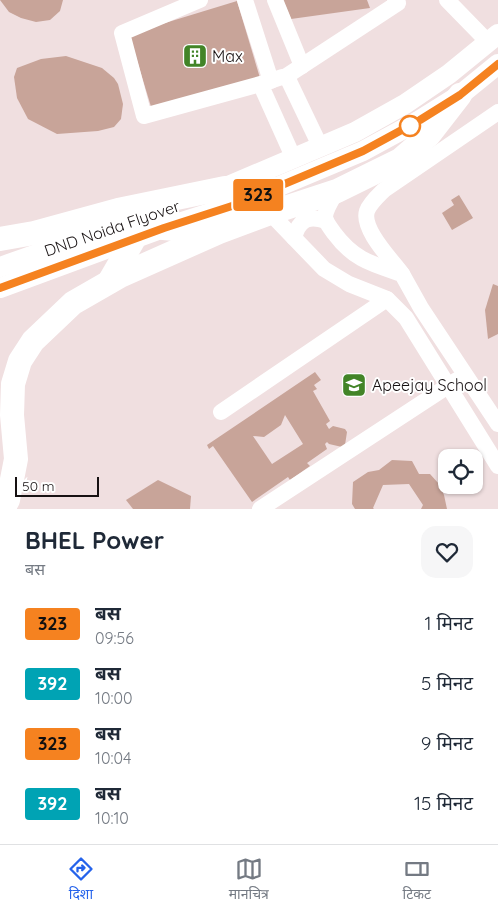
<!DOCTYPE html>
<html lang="hi">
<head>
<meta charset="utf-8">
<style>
	:root { --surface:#fff; --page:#f6f6f7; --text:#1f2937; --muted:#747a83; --line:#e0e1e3; --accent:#2563eb }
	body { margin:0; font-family:Quicksand,"Noto Sans Devanagari",sans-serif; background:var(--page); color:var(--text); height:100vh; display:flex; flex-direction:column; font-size:19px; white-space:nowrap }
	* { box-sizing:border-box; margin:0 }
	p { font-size:16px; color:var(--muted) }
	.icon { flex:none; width:28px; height:28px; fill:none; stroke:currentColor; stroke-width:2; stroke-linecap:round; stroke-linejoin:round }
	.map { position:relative; height:509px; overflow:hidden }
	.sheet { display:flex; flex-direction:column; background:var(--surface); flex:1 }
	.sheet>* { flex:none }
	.badge { padding:0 10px; border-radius:4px; font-size:18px; line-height:32px }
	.buttons { position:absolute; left:438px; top:449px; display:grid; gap:10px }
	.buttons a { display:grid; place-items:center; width:45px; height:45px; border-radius:10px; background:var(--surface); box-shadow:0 1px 4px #0004; font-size:25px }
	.scale { position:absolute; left:15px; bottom:12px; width:84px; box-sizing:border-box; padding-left:5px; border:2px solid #171112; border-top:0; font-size:14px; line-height:18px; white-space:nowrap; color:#171112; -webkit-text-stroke:4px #fff; paint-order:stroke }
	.map>.badge { position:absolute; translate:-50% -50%; box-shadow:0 0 0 2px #fff }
	.round { display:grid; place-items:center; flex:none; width:52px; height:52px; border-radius:15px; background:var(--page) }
	.head { display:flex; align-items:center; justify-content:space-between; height:85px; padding:0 25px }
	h1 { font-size:24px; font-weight:700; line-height:38px }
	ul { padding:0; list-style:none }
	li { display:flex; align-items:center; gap:15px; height:60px; padding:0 25px }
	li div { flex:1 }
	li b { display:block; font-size:19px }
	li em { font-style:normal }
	li .badge { min-width:55px; font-weight:700; text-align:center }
	.tab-bar { display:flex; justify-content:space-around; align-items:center; height:70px; border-top:1px solid var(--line); background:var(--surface); font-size:14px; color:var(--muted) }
	.tab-bar a { display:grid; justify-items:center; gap:2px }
	.tab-bar .active { color:var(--accent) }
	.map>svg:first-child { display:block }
</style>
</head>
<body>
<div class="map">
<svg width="498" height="509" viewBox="0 0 498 509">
	<rect width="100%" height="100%" fill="#f0dfe0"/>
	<g fill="#c8a499" fill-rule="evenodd">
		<polygon points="0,0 63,0 60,11 50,20 36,22 21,18 9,12"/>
		<polygon points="283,0 367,0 370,8 291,19"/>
		<polygon points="237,1 260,78 152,110 129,34"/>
		<polygon points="66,56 102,68 114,78 118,84 123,104 121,119 114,127 98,131 57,134 28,119 17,98 14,77 17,68 41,59"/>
		<polygon points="459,195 473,218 452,230 442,213 454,205 451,200"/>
		<polygon points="493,284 498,286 498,334 488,339 485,310"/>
		<path d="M315,372L321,380L314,385L317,389L313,391L330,421L326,424L329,429L333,426L345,429L347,432L345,445L342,447L329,444L327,442L325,444L327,449L307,463L310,466L290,480L288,477L252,502L213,446L209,449L207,445ZM285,415L303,444L272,464L253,436L264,437L281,425Z"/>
		<polygon points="392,460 412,461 419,474 430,474 439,484 444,495 447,509 421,509 423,505 409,484 383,485 373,508 374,509 355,509 352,504 353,482 368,472 379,470"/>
		<polygon points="158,480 191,496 190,509 133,509 126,500"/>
	</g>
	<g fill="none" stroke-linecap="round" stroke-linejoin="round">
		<g stroke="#fff" stroke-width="16">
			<polyline points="200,0 122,33 144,116 264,83"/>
			<polyline points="245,0 271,81"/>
			<polyline points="275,0 302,66"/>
			<polyline points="447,0 488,42"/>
			<polyline points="285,77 398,3 395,0"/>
			<polyline points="294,159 263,90 264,83 282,77 288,79 321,148"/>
			<path d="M337,191C333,198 326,208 325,216C325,222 330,227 334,233C354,260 372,264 402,274L421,308L498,424"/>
			<polyline points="270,213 324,269 349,284 387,299 406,318 498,466"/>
			<path d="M294,238C299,219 309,215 326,221"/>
			<path d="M402,274C392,260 361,229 367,211C370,203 378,196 384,190L498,112"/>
			<polyline points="221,412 387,299"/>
			<polyline points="260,509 457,380"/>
		</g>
		<g stroke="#fff" stroke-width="20">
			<polyline points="212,193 355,132 405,104 449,74 498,34"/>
			<polyline points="0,267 168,208"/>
			<polyline points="0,288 163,228 232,206 363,151 420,120 460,95 498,64"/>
		</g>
		<g stroke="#fff" stroke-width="24">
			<polyline points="163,228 215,232"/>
			<polyline points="0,239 34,233 118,210 225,188"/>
			<polyline points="109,282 134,239"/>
			<polyline points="3,509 8,500 16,459 12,415 13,384 20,361 33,341 73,303 120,276 219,232 270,213 337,191 400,160 429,135 460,95"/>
		</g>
	</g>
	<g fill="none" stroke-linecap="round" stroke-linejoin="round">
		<defs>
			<polyline id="line" points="0,288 164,228 232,206 363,151 420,120 460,95 498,64"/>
		</defs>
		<use href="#line" stroke="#fff" stroke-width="11"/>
		<use href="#line" stroke="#f58220" stroke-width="8"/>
	</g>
	<defs>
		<symbol id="building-square" viewBox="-11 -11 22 22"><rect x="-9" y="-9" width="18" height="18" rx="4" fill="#428427" stroke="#fff"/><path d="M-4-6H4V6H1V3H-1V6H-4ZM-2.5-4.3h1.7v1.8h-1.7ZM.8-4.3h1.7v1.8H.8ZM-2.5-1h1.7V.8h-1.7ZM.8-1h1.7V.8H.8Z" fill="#fff"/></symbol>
		<symbol id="school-square" viewBox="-11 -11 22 22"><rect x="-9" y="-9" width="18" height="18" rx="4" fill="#428427" stroke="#fff"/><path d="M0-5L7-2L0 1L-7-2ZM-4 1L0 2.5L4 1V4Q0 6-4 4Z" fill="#fff"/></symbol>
	</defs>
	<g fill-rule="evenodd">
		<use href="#building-square" x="181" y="42" width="28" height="28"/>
		<use href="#school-square" x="340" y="371" width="28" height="28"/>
	</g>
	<circle fill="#fff" stroke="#f58220" stroke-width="2.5" cx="410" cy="126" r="10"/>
	<g text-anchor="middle" stroke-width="4" stroke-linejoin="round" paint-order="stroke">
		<g font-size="16" fill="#171112" stroke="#fff" text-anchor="start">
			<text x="212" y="62">Max</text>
			<text x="372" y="391">Apeejay School</text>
		</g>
		<g font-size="16" fill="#171112" stroke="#fff">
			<text transform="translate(112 228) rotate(-19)" y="6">DND Noida Flyover</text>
		</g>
	</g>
</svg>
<div class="buttons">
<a><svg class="icon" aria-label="locate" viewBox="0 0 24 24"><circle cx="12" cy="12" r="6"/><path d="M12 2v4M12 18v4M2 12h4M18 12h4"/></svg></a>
</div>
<div class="scale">50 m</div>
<b class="badge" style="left:258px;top:195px;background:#f58220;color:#111">323</b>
</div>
<section class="sheet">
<div class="head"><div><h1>BHEL Power</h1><p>बस</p></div><a class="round"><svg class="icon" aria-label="heart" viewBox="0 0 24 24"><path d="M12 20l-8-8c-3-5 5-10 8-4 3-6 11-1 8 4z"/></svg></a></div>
<ul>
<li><span class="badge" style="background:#f58220;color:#111">323</span><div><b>बस</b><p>09:56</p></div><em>1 मिनट</em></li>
<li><span class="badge" style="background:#00a3b4;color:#fff">392</span><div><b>बस</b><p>10:00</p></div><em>5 मिनट</em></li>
<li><span class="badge" style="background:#f58220;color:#111">323</span><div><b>बस</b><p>10:04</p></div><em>9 मिनट</em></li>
<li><span class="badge" style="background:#00a3b4;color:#fff">392</span><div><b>बस</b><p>10:10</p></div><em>15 मिनट</em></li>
</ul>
</section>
<nav class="tab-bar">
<a class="active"><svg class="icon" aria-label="directions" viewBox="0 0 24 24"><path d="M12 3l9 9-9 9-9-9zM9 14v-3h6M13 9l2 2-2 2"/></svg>दिशा</a>
<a><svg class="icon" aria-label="map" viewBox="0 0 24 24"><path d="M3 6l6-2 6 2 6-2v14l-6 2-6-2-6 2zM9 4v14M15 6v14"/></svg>मानचित्र</a>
<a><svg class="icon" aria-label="tickets" viewBox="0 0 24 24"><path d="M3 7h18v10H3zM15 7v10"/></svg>टिकट</a>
</nav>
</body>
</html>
